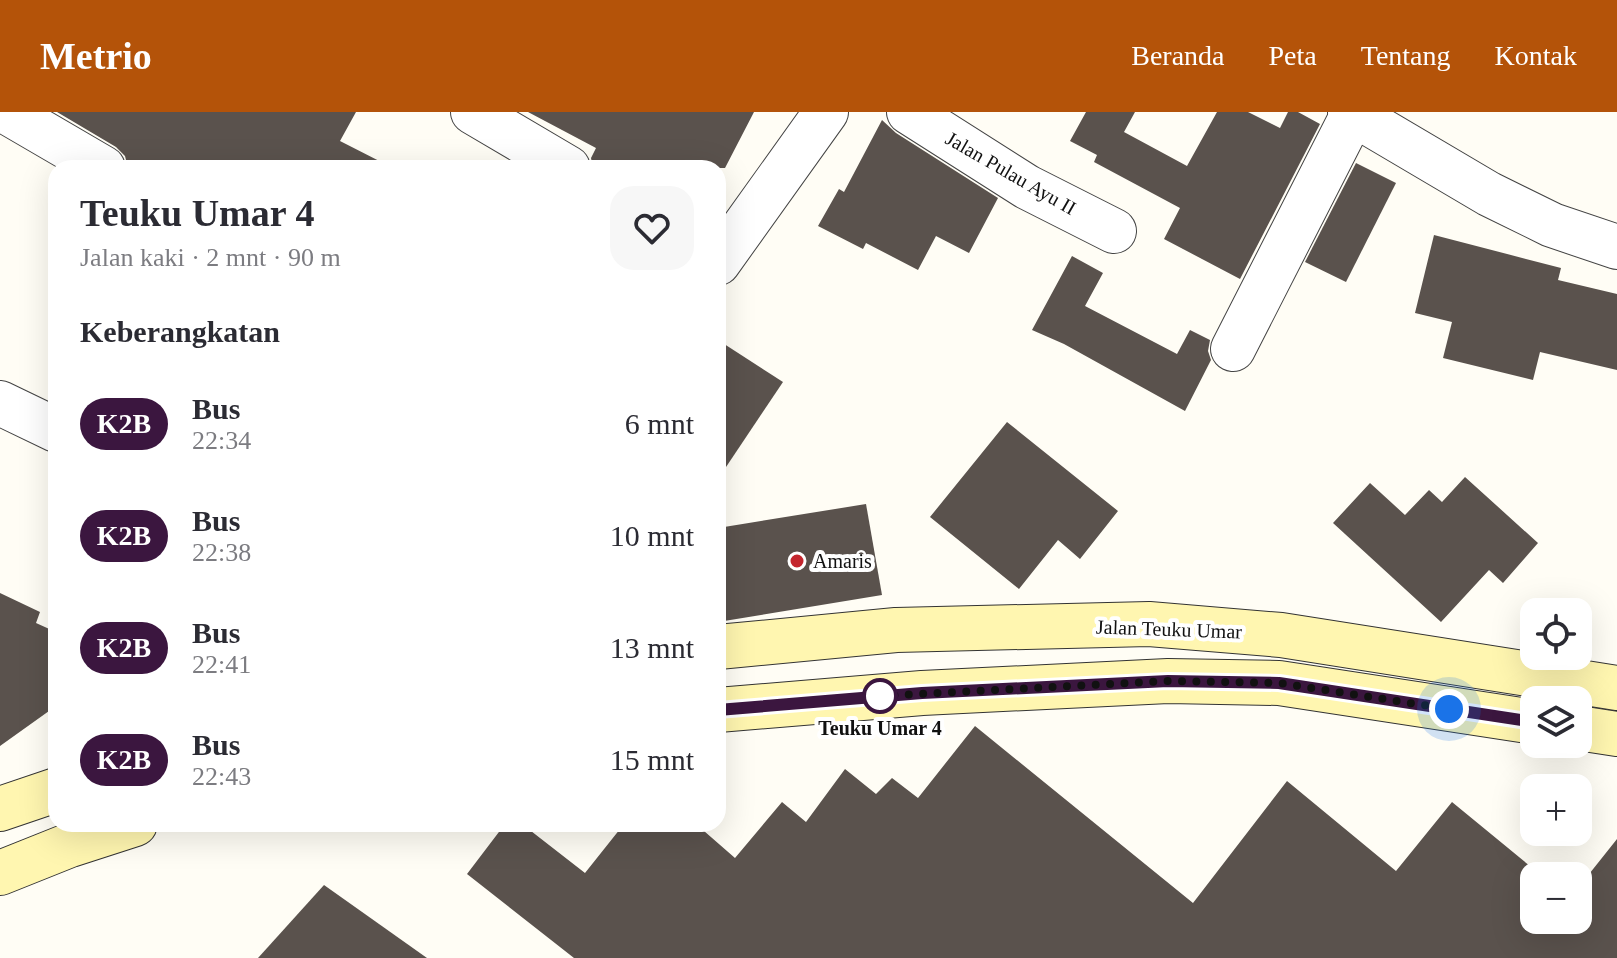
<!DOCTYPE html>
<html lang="id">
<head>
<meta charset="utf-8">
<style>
	:root { --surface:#fff; --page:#f7f7f7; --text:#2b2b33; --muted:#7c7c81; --accent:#b45309 }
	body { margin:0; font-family:Georgia,serif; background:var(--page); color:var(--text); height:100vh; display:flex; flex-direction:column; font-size:30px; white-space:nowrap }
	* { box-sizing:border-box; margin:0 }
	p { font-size:26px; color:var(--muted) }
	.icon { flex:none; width:44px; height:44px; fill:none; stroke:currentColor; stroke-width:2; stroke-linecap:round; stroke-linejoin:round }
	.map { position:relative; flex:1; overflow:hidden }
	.panel { position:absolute; left:48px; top:48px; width:678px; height:672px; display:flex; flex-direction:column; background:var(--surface); border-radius:24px; box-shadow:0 8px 32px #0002 }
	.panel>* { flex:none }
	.badge { padding:0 16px; border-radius:26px; font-size:28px; line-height:52px }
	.controls { position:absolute; left:1520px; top:486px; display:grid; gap:16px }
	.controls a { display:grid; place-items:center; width:72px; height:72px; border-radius:16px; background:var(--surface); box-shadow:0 8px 32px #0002; font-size:40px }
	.you { position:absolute; width:40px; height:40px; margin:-20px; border:6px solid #fff; border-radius:50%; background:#1a73e8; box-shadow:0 0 0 12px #1a73e833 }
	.map>.badge { position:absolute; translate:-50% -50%; box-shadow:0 0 0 4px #fff }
	h2 { padding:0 32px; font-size:30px; line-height:72px }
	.round { display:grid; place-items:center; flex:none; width:84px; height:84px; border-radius:24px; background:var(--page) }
	.summary { display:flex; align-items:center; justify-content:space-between; height:136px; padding:0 32px }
	h1 { font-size:38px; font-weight:700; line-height:60px }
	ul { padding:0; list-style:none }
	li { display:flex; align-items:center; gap:24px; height:112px; padding:0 32px }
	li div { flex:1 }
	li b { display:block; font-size:30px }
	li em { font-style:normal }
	li .badge { min-width:88px; font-weight:700; text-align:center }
	header { display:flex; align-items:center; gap:48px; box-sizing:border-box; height:112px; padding:0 40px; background:var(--accent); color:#fff }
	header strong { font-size:38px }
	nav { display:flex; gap:44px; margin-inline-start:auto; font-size:28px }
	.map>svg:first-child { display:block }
</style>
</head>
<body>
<header>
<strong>Metrio</strong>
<nav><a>Beranda</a><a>Peta</a><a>Tentang</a><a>Kontak</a></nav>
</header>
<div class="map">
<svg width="1617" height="846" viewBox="0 0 1617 846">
	<rect width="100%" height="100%" fill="#fffdf5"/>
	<g fill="#5a524d">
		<polygon points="57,0 356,0 340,29 393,56 128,56 125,44 116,35"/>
		<polygon points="528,0 754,0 725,56 593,56 591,46 596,36"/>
		<polygon points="1086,0 1135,0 1124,20 1187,54 1217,0 1248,0 1280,16 1288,0 1298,0 1320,12 1240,167 1164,127 1180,96 1094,50 1097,43 1070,29"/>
		<polygon points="882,8 896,21 998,86 969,141 936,124 918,158 866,131 863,137 818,114 839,77 844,80"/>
		<polygon points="1356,51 1396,71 1346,170 1305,150"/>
		<polygon points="1434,123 1561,156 1558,168 1617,182 1617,258 1540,240 1533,268 1443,246 1452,210 1415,201"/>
		<polygon points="1072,144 1103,161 1085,194 1177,242 1190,218 1210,228 1208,239 1211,248 1185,299 1064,232 1032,218"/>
		<polygon points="718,228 783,270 718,367"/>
		<polygon points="1007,310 1118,399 1080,447 1058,428 1019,477 930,405"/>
		<polygon points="1465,365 1538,431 1503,471 1489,458 1441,510 1333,411 1370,371 1405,403 1429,378 1442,390"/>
		<polygon points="866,392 882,483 718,510 718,416"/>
		<polygon points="0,481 40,500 36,511 56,520 56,594 0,634"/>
		<polygon points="975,614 1193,791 1287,669 1396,759 1452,690 1542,764 1534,764 1534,808 1578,808 1578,776 1617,727 1617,846 574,846 467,762 505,712 522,712 585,761 624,712 696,712 735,746 782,690 806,710 845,657 876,682 892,666 918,686"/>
		<polygon points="324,773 427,846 258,846"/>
	</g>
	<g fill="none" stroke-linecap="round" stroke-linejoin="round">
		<defs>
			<g id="street">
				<polyline points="7,0 103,56"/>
				<polyline points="473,0 568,56"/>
				<polyline points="909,0 1027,75 1114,119"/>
				<polyline points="1350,0 1489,82 1552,113 1617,135"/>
				<polyline points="718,151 826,0"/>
				<polyline points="1233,237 1353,2"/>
				<polyline points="0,291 56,318"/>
			</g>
			<g id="secondary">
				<polyline points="718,535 896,518 1149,512 1281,523 1617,576"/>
				<polyline points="718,598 922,581 1168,569 1279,571 1534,610"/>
				<polyline points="1578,616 1617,622"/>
				<polyline points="0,697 56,678"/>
				<polyline points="0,761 70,733 135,712"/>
			</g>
		</defs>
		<use href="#street" stroke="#444" stroke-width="46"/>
		<use href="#secondary" stroke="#333" stroke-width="46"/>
		<use href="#street" stroke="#fff" stroke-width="44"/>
		<use href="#secondary" stroke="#fff6b0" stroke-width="44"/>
	</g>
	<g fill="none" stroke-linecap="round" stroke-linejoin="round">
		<defs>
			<polyline id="line" points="718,598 922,581 1168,569 1279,571 1534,610"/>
		</defs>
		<use href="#line" stroke="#fff" stroke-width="18"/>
		<use href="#line" stroke="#3b163f" stroke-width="12"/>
		<polyline stroke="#111" stroke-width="8" stroke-dasharray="0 14.4" points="880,584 1168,569 1279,571 1449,597"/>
	</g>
	<circle fill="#c4262e" stroke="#fff" stroke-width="3" cx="797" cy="449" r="8"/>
	<circle fill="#fff" stroke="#3b163f" stroke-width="4" cx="880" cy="584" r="16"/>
	<g text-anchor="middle" stroke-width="8" stroke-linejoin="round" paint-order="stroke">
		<g font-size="20" fill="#111" stroke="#fff">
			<text transform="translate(1011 61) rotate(30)" y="7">Jalan Pulau Ayu II</text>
			<text transform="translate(1169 517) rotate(2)" y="7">Jalan Teuku Umar</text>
		</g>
		<g font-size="20" fill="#111" stroke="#fff" text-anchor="start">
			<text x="813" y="456">Amaris</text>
		</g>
		<g font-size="20" font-weight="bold" fill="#111" stroke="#fff">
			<text x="880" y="623">Teuku Umar 4</text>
		</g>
	</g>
</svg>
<div class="controls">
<a><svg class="icon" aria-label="locate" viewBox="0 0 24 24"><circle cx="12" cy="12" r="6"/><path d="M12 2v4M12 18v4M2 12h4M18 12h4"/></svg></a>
<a><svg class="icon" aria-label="layers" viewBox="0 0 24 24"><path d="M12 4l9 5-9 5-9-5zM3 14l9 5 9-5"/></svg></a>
<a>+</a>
<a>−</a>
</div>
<div class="you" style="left:1449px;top:597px"></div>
<section class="panel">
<div class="summary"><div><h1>Teuku Umar 4</h1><p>Jalan kaki · 2 mnt · 90 m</p></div><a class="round"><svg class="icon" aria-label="heart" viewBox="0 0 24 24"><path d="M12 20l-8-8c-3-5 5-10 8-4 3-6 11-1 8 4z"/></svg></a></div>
<h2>Keberangkatan</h2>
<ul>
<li><span class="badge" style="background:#3b163f;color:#fff">K2B</span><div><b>Bus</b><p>22:34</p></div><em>6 mnt</em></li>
<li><span class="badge" style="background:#3b163f;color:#fff">K2B</span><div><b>Bus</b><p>22:38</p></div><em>10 mnt</em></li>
<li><span class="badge" style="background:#3b163f;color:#fff">K2B</span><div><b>Bus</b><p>22:41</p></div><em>13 mnt</em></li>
<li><span class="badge" style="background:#3b163f;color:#fff">K2B</span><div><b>Bus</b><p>22:43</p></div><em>15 mnt</em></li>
</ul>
</section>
</div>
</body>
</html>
